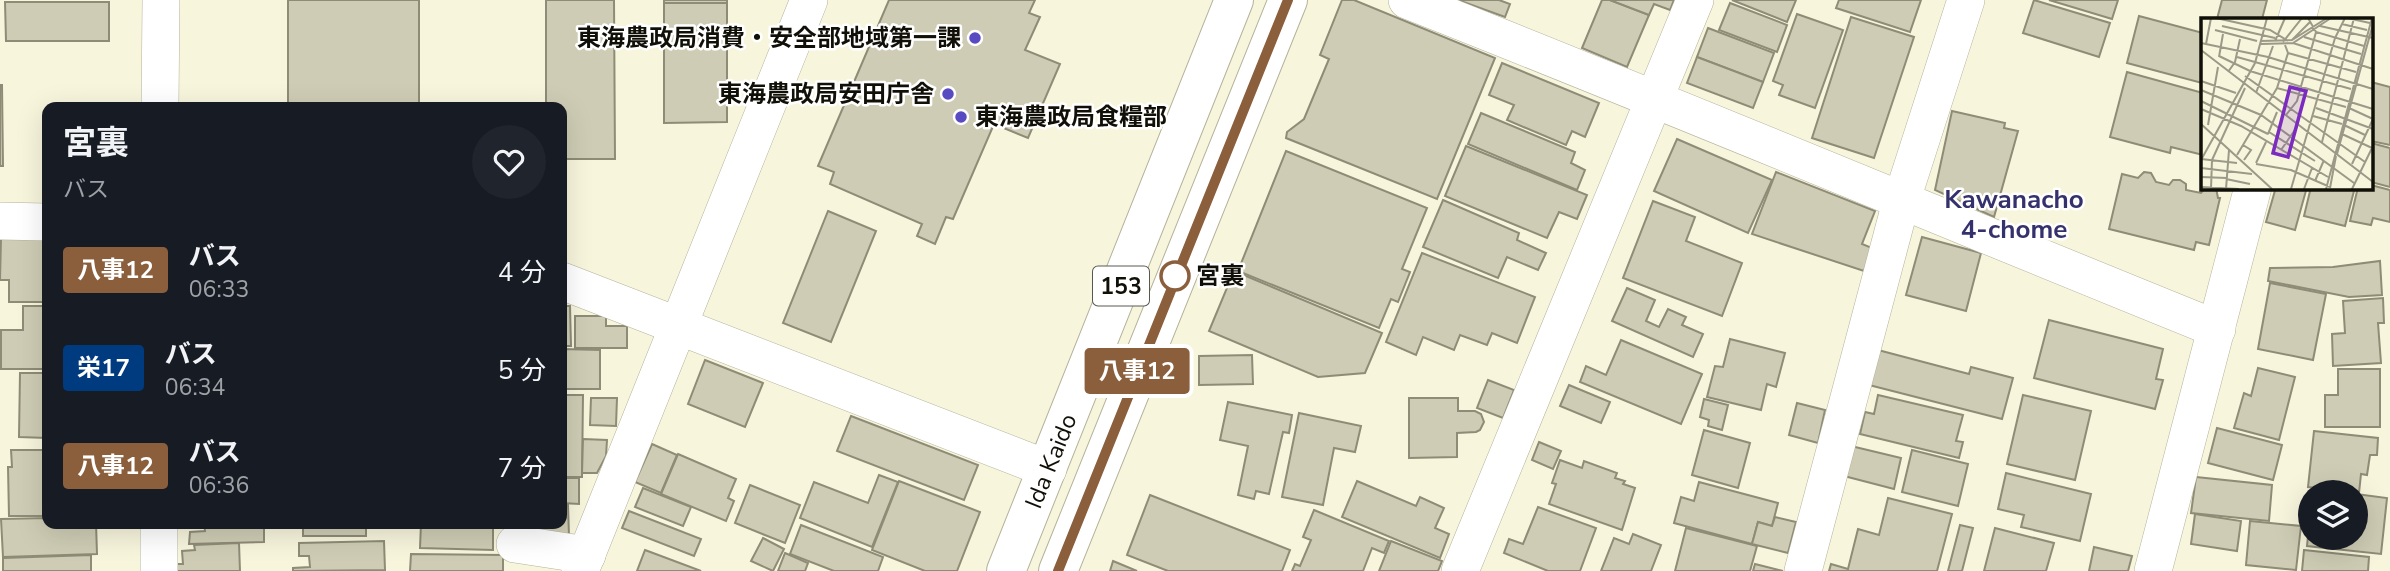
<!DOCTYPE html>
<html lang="ja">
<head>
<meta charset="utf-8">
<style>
	:root { --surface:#171b24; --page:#20242c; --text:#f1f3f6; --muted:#9ea1a6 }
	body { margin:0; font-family:"Nunito Sans","Noto Sans JP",sans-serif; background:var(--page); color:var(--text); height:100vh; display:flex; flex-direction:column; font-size:26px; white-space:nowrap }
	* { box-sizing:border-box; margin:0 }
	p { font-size:23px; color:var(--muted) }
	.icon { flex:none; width:38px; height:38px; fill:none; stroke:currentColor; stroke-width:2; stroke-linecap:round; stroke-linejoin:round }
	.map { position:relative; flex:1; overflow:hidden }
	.sheet { position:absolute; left:42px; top:102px; width:525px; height:427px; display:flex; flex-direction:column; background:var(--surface); border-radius:14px; box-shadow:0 7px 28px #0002 }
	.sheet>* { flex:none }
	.badge { padding:0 14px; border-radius:5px; font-size:24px; line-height:46px }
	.tools { position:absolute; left:2298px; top:480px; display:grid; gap:14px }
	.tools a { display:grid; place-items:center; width:70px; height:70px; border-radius:50%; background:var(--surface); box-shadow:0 7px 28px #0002; font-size:35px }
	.map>.badge { position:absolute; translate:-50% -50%; box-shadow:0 0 0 4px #fff }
	.round { display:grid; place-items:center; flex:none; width:74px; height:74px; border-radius:37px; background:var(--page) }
	.headline { display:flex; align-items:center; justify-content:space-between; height:119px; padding:0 21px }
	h1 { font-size:33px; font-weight:700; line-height:52px }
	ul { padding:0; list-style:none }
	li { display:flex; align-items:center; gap:21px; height:98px; padding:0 21px }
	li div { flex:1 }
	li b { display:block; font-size:26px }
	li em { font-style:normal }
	li .badge { min-width:77px; font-weight:700; text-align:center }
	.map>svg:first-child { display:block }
</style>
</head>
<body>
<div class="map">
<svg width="2390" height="571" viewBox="0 0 2390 571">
	<rect width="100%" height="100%" fill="#f7f5dc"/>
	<g fill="#ceccb4" stroke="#8e8c76" stroke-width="2">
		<rect x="288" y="0" width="131" height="107"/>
		<polygon points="546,0 614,0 615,159 562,159 562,107 546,107"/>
		<rect x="664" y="0" width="63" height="3"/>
		<polygon points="889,0 1035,0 1029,13 1040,17 1025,50 1060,64 1028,138 994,124 953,219 946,217 935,244 917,236 922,224 830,184 834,172 818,166"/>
		<polygon points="1342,0 1354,0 1495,58 1437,199 1286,138 1287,132 1304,119 1329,59 1320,55"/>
		<polygon points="1458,0 1499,0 1510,4 1505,17"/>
		<polygon points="1602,0 1610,0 1649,15 1627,67 1582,48"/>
		<polygon points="1610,0 1674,0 1670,10 1654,4 1649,15"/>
		<polygon points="1732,0 1796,0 1787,22"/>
		<polygon points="1839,0 1921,0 1910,32 1836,8"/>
		<polygon points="2034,0 2110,23 2099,57 2023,33"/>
		<polygon points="2049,0 2118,0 2112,19"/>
		<polygon points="2222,0 2267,0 2262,19 2217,19"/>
		<polygon points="5,2 109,2 109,41 6,41"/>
		<polygon points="664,3 727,3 727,122 664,123"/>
		<polygon points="1730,3 1787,25 1777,52 1719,30"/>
		<polygon points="1797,14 1843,30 1815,108 1779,95 1783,85 1773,81"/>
		<polygon points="2139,16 2203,33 2202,83 2127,63"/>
		<polygon points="1851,17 1914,37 1874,158 1812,138"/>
		<polygon points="1708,28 1774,53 1763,82 1697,57"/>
		<polygon points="1697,57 1763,82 1753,108 1687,83"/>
		<polygon points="1502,63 1599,103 1585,137 1572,131 1566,145 1507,120 1514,105 1489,95"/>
		<polygon points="2127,72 2203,93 2203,155 2171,147 2170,153 2110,137"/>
		<polygon points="2371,82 2390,87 2390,145 2371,141"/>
		<polygon points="0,85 2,85 3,166 0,166"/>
		<polygon points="1952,111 2005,123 2004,128 2018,131 1994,217 1935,190"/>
		<polygon points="1481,113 1575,152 1571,163 1585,170 1577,190 1468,144"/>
		<polygon points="1677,139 1772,180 1748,233 1654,191"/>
		<polygon points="2371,143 2390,148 2390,187 2371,182"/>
		<polygon points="1466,146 1587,195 1577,219 1559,212 1547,238 1445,196"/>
		<polygon points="1286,151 1427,208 1402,269 1410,272 1398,302 1391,299 1379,328 1238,271"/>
		<polygon points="1776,172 1875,211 1862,244 1872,248 1864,271 1752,234"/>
		<polygon points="2144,172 2151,173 2156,182 2169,185 2173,180 2180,180 2186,184 2186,190 2201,193 2206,187 2216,188 2218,198 2220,198 2209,245 2196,242 2194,250 2109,229 2122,174 2138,178"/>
		<polygon points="2371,185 2390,190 2390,222 2373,218 2371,225 2350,221 2358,187 2371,187"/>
		<polygon points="2276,187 2307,187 2295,230 2266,222"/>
		<polygon points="2311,187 2355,187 2345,226 2304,216"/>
		<polygon points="1443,200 1519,233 1517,240 1546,253 1538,270 1507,257 1498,278 1423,247"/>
		<polygon points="1653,201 1695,217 1686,241 1742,263 1722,316 1623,278"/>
		<polygon points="828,211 876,231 831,342 783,323"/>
		<polygon points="1922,237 1981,253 1966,311 1906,295"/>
		<polygon points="1,239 47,239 47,302 9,302 9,280 0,280"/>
		<polygon points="1422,253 1535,297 1517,343 1492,333 1487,345 1460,335 1454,350 1423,337 1416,355 1386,342"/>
		<polygon points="2380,261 2382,295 2349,297 2268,281 2270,268 2333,267"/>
		<polygon points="1234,271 1382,333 1365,373 1318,377 1209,331"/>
		<polygon points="2270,283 2326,294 2313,360 2258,349"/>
		<polygon points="1627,288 1655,300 1646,321 1659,327 1668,309 1686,317 1682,325 1703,334 1693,357 1612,321"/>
		<polygon points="2383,298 2384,323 2378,323 2381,363 2333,366 2332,334 2345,333 2343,301"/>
		<polygon points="23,306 47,306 47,369 1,369 1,330 23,330"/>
		<polygon points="562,306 570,306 571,346 562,346"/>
		<polygon points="575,316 606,316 606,326 627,326 627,348 575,348"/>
		<polygon points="2049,320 2163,349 2156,379 2163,380 2155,409 2034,378"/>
		<polygon points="1730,339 1785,353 1776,387 1767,384 1761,410 1707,397 1715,366 1723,367"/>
		<polygon points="1621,340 1702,374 1681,424 1580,382 1586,366 1606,375"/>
		<polygon points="562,349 600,350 600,389 562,389"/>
		<polygon points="1878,350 1969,374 1971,367 2013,378 2002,419 1869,385"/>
		<polygon points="1252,355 1253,384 1199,385 1199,356"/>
		<polygon points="705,360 763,383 745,427 688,404"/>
		<polygon points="2258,368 2295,377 2279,440 2234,428 2244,393 2251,396"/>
		<polygon points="2338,369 2380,369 2380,427 2325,427 2325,395 2338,395"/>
		<polygon points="20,373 47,373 47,438 19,437"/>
		<polygon points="1488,380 1514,390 1503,418 1477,408"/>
		<polygon points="1569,385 1610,402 1601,423 1560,406"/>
		<polygon points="562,395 583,395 582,477 562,477"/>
		<polygon points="1878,395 1963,415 1956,441 1963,442 1959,458 1860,434 1865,412 1874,414"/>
		<polygon points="2023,395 2091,411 2075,480 2007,464"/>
		<polygon points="591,398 617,398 616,426 590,425"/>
		<polygon points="1409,398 1458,398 1458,411 1475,411 1481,414 1484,422 1480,430 1476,432 1457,433 1457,457 1409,458"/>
		<polygon points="1704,399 1728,405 1722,430 1708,426 1709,420 1700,417"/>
		<polygon points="1228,402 1292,415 1289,433 1283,432 1269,494 1256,491 1254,499 1238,495 1248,446 1220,440"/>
		<polygon points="1797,403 1825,410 1818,443 1789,435"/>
		<polygon points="1299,413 1361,426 1355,452 1334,448 1323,505 1282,497"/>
		<polygon points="851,416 978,465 964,500 837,451"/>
		<polygon points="2217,428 2282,445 2273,480 2208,463"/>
		<polygon points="1704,430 1750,443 1738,488 1692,475"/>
		<polygon points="2314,431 2378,438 2377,455 2370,455 2367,475 2361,474 2359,493 2308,487"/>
		<polygon points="583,439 607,440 606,456 597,473 582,473"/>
		<polygon points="1539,442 1561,451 1553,469 1532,460"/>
		<polygon points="652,444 677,455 661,493 635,482"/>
		<polygon points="1851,446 1901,458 1894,489 1844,476"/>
		<polygon points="11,450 47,450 47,516 9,516 8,467 12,467"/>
		<polygon points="1912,450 1968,464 1958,506 1902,492"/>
		<polygon points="678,454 736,479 728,498 734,501 726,521 661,494"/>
		<polygon points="1560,460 1582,468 1584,461 1617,473 1615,478 1625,481 1623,484 1635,488 1622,530 1549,504 1556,484 1552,483"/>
		<polygon points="2006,473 2091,494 2080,541 2021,527 2024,515 1998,509"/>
		<polygon points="879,475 898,482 872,547 800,518 814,482 868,503"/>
		<polygon points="2196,477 2272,485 2269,521 2191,513"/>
		<polygon points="562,478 579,478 579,504 562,503"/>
		<polygon points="899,481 980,512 957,571 925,571 872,550"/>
		<polygon points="1357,481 1416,506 1420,497 1444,508 1435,528 1449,534 1440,558 1342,517"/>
		<polygon points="1699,482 1778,503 1772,526 1758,522 1752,544 1674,523 1681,497 1694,501"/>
		<polygon points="750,485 800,505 785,543 735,523"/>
		<polygon points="643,488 691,507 683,526 635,507"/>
		<polygon points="2356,494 2387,498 2381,554 2307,546 2310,515 2310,537 2356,537"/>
		<polygon points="1150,495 1290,550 1282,571 1168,571 1127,555"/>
		<polygon points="1888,498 1952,514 1937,571 1829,571 1831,564 1848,569 1858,529 1879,535"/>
		<polygon points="562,505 568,505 569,536 533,536 532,528 528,528 527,523 562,523"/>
		<polygon points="1538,507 1596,528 1580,571 1548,571 1504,553 1509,539 1523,544"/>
		<polygon points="1314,510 1389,541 1384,553 1372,548 1363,571 1292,571 1295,564 1300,566 1311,540 1303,537"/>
		<polygon points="629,511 701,539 694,556 622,528"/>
		<polygon points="2195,514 2241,521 2237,551 2191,544"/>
		<polygon points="1775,517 1796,522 1788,553 1752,544 1758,522 1772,526"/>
		<polygon points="47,518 47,523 96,523 97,554 3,557 1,519"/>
		<polygon points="2250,521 2301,526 2296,570 2246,565"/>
		<polygon points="204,523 264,523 264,542 189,544 190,532 205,531"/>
		<rect x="303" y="523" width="63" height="13"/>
		<polygon points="421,523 493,523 493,550 420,548"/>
		<polygon points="801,525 883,557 878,571 834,571 790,554"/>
		<polygon points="1960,525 1973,528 1962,571 1948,571"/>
		<polygon points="1686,528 1757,546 1750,571 1675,571"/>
		<polygon points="1995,528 2054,543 2046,571 1984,571"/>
		<polygon points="1633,534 1661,545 1651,571 1601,571 1614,538 1629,544"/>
		<polygon points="763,538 784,549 773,571 751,561"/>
		<polygon points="384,541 385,570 293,571 293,568 310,567 309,556 299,556 299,543"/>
		<polygon points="1391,541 1442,561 1438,571 1379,571"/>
		<polygon points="239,543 240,571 172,571 172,564 183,564 182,551 195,550 194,545"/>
		<polygon points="2094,547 2132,556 2128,571 2089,571"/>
		<polygon points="645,550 701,571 637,571"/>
		<polygon points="2304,550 2369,557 2368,571 2302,571"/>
		<polygon points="785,553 808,563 805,571 778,571"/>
		<polygon points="411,554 503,555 503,571 410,571"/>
		<polygon points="91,555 91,571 3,571 3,558"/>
		<polygon points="1113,561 1137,571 1110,571"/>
		<polygon points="1755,564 1783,571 1753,571"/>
	</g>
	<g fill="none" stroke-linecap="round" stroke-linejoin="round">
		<defs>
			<g id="minor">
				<path d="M1407,0C1678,107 1947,220 2217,329"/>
				<polyline points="2297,19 2302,0"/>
				<polyline points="160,107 161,0"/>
				<polyline points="0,221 47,222"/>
				<polyline points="562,281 1048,469"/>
				<polyline points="515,544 587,555"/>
				<polyline points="159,571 159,523"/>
				<polyline points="580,571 809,0"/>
				<polyline points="1460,571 1695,0"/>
				<polyline points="1803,571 1901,202 1966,0"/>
				<polyline points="2153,571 2253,187"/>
			</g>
			<g id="trunk">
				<polyline points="1006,571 1234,0"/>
				<polyline points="1058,571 1288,0"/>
			</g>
		</defs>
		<use href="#minor" stroke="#b4b29b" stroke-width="38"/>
		<use href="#trunk" stroke="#b4b29b" stroke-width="40"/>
		<use href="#minor" stroke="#fff" stroke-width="37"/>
		<use href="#trunk" stroke="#fff" stroke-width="38"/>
	</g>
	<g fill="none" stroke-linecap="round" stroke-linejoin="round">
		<defs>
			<polyline id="line" points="1058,571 1288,0"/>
		</defs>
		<use href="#line" stroke="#fff" stroke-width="16"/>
		<use href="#line" stroke="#8b5e3c" stroke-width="10"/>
	</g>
	<g fill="#584ac1" stroke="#fff" stroke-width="2.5">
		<circle cx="975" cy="38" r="7"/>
		<circle cx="948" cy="94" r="7"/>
		<circle cx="961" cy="117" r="7"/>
	</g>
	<circle fill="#fff" stroke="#8b5e3c" stroke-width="3.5" cx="1175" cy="276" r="14"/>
	<g text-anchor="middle" stroke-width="5" stroke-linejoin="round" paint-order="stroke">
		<rect fill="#fff" stroke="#585852" stroke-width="2" x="1093" y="266.5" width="56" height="39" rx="5"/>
		<g font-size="23" font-weight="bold" fill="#111008">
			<text x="1121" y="294">153</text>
		</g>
		<g font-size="24" font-weight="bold" fill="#111008" stroke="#fff" text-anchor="end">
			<text x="961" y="46">東海農政局消費・安全部地域第一課</text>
			<text x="934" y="102">東海農政局安田庁舎</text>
			<text x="975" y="125" text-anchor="start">東海農政局食糧部</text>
		</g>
		<g font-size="24" font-weight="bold" fill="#111008" stroke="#fff" text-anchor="start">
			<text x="1196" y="284">宮裏</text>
		</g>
		<g font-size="24" fill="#111008" stroke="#fff">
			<text transform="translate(1051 461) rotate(-68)" y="8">Ida Kaido</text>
		</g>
		<g font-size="26" font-weight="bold" fill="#35316c" stroke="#fff">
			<text x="2014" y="208">Kawanacho<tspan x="2014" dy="30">4-chome</tspan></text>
		</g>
	</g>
	<g transform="translate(2201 18)">
		<rect width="172" height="172" fill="#f7f5dc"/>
		<path fill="none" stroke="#9b9987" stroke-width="2" d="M15,0L69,12L87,23M107,0L115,14L163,28M146,0L169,5M141,6L166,12M21,8L74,20M119,8L172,20M14,12L56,23M103,19L160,36M91,22L109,4M60,23L91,22L126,0M74,23L84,0M82,24L101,0M0,25L67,39L172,71M92,25L172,51M5,26L10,0M60,26L92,25L130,0M0,32L172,164M87,35L155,54M18,38L49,53L172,91M18,39L22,16M36,39L150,71M27,54L34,44L39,21M44,58L164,144M0,63L35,75M76,70L145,89M0,72L60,97L153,165M55,75L72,28M0,83L67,116M115,90L172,111M148,90L172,101M0,91L40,108L127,159M85,97L96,83L115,14M112,98L141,106M0,106L71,171M7,107L17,49M143,107L164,117M68,114L114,143M67,116L76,94M141,116L171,130M121,124L153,0M42,127L50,132L43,142M80,132L96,109M136,136L172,6M36,137L76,70L87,35L84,27M0,141L36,145M0,142L54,45L66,0M55,145L65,124M55,146L90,152L129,169M151,146L172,101M0,150L51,156M0,159L26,160M25,161L49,166M114,163L123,142M0,169L38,171M129,170L135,138M10,171L11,142L44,70M25,171L28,132M90,171L134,20L144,0M103,171L111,150M125,171L171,0M151,171L172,128"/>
		<path fill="#7b2cbf" fill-opacity="0.15" stroke="#7b2cbf" stroke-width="3.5" d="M89,69L105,73L87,139L72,135Z"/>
		<rect width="172" height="172" fill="none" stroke="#111008" stroke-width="3.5"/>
	</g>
</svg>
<div class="tools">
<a><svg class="icon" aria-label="layers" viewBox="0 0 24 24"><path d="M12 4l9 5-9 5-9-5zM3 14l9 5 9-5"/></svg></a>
</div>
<b class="badge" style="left:1137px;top:371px;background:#8b5e3c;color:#fff">八事12</b>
<section class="sheet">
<div class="headline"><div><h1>宮裏</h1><p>バス</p></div><a class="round"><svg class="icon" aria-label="heart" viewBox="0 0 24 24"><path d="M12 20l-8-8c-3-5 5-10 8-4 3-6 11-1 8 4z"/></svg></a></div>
<ul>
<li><span class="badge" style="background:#8b5e3c;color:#fff">八事12</span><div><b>バス</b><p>06:33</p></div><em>4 分</em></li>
<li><span class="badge" style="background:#003b80;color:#fff">栄17</span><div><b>バス</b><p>06:34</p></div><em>5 分</em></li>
<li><span class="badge" style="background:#8b5e3c;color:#fff">八事12</span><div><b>バス</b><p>06:36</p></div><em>7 分</em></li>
</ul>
</section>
</div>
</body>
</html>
